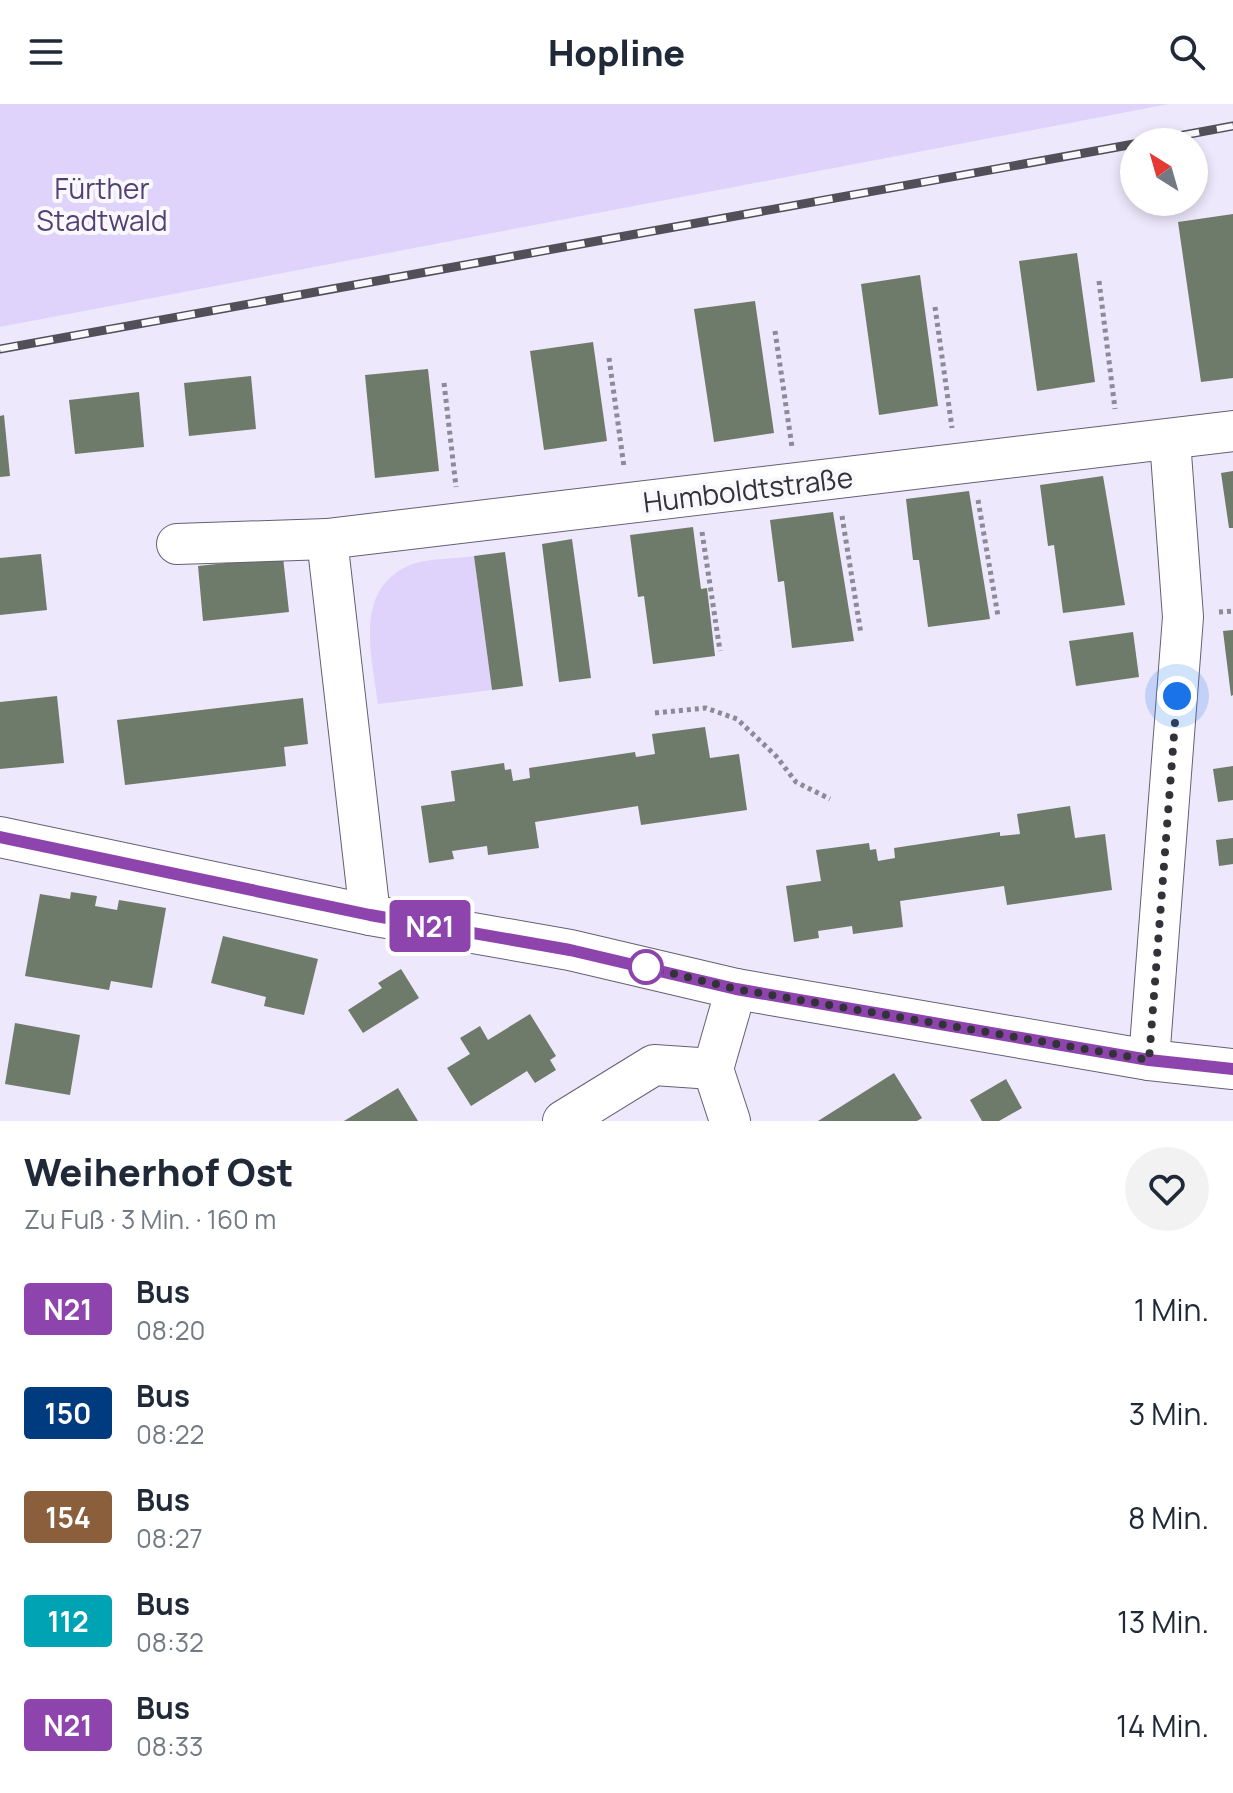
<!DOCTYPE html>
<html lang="de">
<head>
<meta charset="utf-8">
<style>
	:root { --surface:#fff; --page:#f2f2f3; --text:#1f2937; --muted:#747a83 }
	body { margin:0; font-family:Manrope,sans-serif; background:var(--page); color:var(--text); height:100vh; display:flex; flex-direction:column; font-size:30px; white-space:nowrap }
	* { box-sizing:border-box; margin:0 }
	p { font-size:26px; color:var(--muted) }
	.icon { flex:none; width:44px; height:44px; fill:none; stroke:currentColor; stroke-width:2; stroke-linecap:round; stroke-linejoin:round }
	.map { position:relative; height:1017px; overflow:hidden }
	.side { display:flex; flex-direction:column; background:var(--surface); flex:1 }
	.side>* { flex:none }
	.badge { padding:0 16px; border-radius:6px; font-size:28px; line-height:52px }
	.needle { width:52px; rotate:323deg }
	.buttons { position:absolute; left:1120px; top:24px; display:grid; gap:16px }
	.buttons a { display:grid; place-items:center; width:88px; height:88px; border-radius:50%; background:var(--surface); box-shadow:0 4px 12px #0003; font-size:40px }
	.you { position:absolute; width:40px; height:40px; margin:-20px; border:6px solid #fff; border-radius:50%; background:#1a73e8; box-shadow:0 0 0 12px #1a73e833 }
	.map>.badge { position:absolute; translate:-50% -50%; box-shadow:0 0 0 4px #fff }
	.round { display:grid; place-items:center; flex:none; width:84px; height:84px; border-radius:42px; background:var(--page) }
	.summary { display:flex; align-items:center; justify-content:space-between; height:136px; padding:0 24px }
	h1 { font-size:38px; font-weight:800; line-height:60px }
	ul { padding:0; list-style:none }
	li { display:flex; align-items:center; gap:24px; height:104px; padding:0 24px }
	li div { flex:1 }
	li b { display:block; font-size:30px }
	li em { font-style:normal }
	li .badge { min-width:88px; font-weight:700; text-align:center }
	header { display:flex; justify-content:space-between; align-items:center; height:104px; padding:0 24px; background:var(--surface); font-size:36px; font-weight:800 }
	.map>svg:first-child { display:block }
</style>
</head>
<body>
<header><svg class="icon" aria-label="menu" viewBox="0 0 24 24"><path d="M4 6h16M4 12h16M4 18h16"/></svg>Hopline<svg class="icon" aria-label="search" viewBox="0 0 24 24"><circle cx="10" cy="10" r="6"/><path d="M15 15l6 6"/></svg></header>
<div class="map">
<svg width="1233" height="1017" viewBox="0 0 1233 1017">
	<rect width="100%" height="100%" fill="#eee8fc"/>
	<g fill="#dfd3fc">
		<polygon points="0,0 1169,0 0,223"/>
		<path d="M474,452L492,586L378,600C372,550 352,483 413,460C431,454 455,455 474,452Z"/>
	</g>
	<g fill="#6e7a6a">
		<polygon points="1233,110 1233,274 1201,278 1178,118"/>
		<polygon points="1077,149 1095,278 1037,287 1019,157"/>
		<polygon points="920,171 938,302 879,311 861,180"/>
		<polygon points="755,197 774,329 714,338 694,205"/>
		<polygon points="593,238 607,337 544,346 530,247"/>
		<polygon points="428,265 439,367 375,374 365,271"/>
		<polygon points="251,272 256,325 189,332 184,279"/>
		<polygon points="139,288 144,343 75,350 69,296"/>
		<polygon points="4,311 10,372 0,373 0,312"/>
		<polygon points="1233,367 1233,424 1229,424 1221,369"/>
		<polygon points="1103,372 1125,501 1063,509 1054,441 1048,442 1040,381"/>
		<polygon points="969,387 990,515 928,523 919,456 913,456 906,395"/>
		<polygon points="833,408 854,537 792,544 784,477 778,478 770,416"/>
		<polygon points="693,423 701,485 707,484 715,552 653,560 644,492 638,493 630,431"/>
		<polygon points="572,435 591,574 559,578 542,440"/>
		<polygon points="505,448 523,582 492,586 474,452"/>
		<polygon points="41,450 47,506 0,511 0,454"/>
		<polygon points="283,453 289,508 203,517 198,462"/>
		<polygon points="1233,526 1233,591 1231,592 1223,527"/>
		<polygon points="1133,528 1139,573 1076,582 1069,537"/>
		<polygon points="57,592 64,659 0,665 0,598"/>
		<polygon points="303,594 308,640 284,643 286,662 125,681 117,616"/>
		<polygon points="705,623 710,654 739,650 747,706 641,721 638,702 535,718 539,744 488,751 487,742 452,747 454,755 429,759 421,702 455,697 451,667 504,659 505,666 511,665 513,677 530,674 529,664 635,648 636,653 655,650 652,630"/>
		<polygon points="1233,662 1233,696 1218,698 1213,665"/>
		<polygon points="1070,702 1075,734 1105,730 1112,786 1007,801 1004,782 900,797 903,823 853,830 852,822 818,827 819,834 794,838 786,782 821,777 816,746 869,739 870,746 876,745 878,757 895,754 894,744 1000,728 1000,732 1020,730 1017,710"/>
		<polygon points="1233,734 1233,760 1219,762 1216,736"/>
		<polygon points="71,788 97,792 95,802 117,806 119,796 166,804 152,884 111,877 109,886 25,872 40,790 70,795"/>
		<polygon points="223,832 318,855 304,911 264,902 266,893 211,879"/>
		<polygon points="401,865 419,894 363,929 348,906 382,884 378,879"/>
		<polygon points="530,910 556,952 550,956 556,966 535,979 527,967 471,1002 447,964 470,950 460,934 480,922 488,936"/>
		<polygon points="15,919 80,931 70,991 5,980"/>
		<polygon points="894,969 922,1014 917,1017 818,1017"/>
		<polygon points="1006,975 1022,1004 999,1017 982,1017 970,996"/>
		<polygon points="398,984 418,1017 344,1017"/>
	</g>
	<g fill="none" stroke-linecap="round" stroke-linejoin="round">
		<defs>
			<g id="minor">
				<polyline points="177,440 327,435"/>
				<polyline points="0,733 370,811 570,846 736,885 1149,956 1233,965"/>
				<polyline points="370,811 327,435 1233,327"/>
				<polyline points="1149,956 1183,513 1170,336"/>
				<polyline points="713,965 736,885"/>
				<polyline points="713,965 730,1017"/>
				<polyline points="563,1017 654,961 713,965"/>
			</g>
		</defs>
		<use href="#minor" stroke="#656071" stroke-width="42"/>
		<g stroke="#8d8997" stroke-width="5" stroke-dasharray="4 4" stroke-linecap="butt">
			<polyline points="1099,177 1115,305"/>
			<polyline points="935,203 952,324"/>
			<polyline points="775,227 792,343"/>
			<polyline points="609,254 624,363"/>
			<polyline points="444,279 456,383"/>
			<polyline points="978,396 998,512"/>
			<polyline points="842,412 861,530"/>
			<polyline points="702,428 720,547"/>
			<polyline points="1219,508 1233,507"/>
			<polyline points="655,609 706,604 737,615 776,652 796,678 830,695"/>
		</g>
		<use href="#minor" stroke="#fff" stroke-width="40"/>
		<defs>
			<g id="rail">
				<polyline points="1146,38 1233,22"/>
				<polyline points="0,245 1134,40"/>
			</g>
		</defs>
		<use href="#rail" stroke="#524f59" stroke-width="9"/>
		<use href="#rail" stroke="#f9f8fc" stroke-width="6" stroke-dasharray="18" stroke-linecap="butt"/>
	</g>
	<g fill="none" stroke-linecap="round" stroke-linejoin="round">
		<defs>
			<polyline id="line" points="0,733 370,811 570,846 736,885 1149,956 1233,965"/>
		</defs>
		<use href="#line" stroke="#fff" stroke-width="18"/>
		<use href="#line" stroke="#8e44ad" stroke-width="12"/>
		<polyline stroke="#343239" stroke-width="8" stroke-dasharray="0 14.4" points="646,863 736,885 1149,956 1177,592"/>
	</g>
	<circle fill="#fff" stroke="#8e44ad" stroke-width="4" cx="646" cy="863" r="16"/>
	<g text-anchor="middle" stroke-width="8" stroke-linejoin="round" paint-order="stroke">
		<g font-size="28" fill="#523f74" stroke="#f9f8fc">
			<text x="102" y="95">Fürther<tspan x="102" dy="32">Stadtwald</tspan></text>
		</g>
		<g font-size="28" fill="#343239" stroke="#f9f8fc">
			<text transform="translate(748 386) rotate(-7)" y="10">Humboldtstraße</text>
		</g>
	</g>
</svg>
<div class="buttons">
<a><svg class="needle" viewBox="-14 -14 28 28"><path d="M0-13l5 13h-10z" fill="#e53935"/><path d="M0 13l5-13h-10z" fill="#747a83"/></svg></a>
</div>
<div class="you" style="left:1177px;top:592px"></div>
<b class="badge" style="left:430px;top:822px;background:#8e44ad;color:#fff">N21</b>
</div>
<section class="side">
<div class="summary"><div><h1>Weiherhof Ost</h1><p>Zu Fuß · 3 Min. · 160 m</p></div><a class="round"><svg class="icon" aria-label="heart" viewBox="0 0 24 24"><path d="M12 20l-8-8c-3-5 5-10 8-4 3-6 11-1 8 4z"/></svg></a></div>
<ul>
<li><span class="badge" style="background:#8e44ad;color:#fff">N21</span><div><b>Bus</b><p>08:20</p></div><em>1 Min.</em></li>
<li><span class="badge" style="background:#003b80;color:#fff">150</span><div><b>Bus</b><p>08:22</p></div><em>3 Min.</em></li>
<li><span class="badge" style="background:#8b5e3c;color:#fff">154</span><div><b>Bus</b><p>08:27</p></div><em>8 Min.</em></li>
<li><span class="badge" style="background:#00a3b4;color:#fff">112</span><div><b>Bus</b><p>08:32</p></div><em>13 Min.</em></li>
<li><span class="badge" style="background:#8e44ad;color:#fff">N21</span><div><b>Bus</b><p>08:33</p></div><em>14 Min.</em></li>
</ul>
</section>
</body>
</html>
